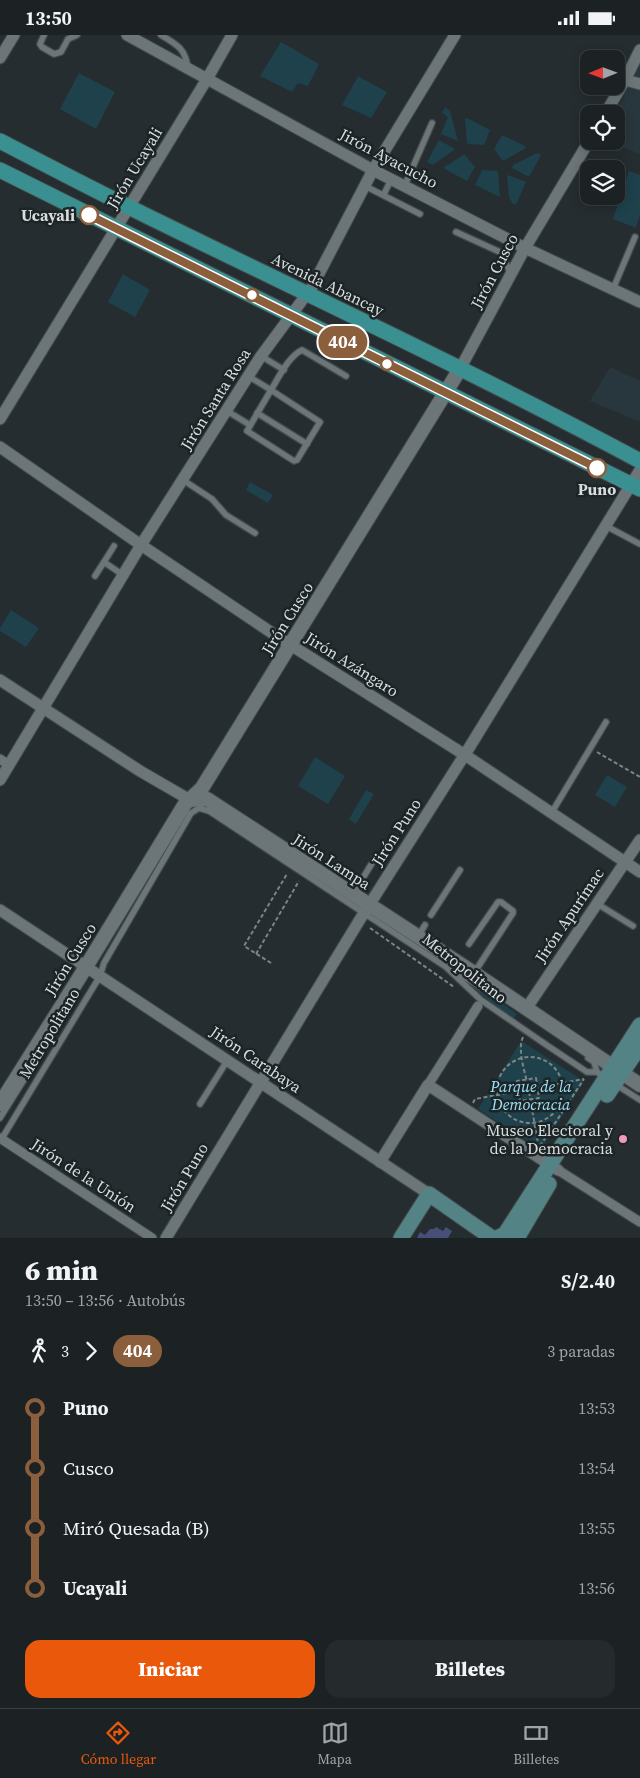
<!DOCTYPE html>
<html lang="es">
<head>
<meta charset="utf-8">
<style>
	:root { --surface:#1c2224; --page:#252a2c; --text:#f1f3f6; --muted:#a0a4a6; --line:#3a3f41; --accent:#ea580c }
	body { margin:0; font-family:"Source Serif 4",serif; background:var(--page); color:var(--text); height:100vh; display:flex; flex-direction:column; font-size:19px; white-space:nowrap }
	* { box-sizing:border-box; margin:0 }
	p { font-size:16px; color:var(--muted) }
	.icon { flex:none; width:28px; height:28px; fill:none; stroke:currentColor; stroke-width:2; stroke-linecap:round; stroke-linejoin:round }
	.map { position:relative; height:1203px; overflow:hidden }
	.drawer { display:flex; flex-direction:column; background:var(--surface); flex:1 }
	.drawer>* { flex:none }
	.badge { padding:0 10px; border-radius:16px; font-size:18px; line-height:32px }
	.needle { width:32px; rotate:269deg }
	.controls { position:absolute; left:580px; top:15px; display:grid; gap:10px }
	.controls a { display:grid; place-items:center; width:45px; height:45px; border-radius:10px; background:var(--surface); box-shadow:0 2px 12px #0003,0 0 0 1px var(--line); font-size:25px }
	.map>.badge { position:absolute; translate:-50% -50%; box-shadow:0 0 0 2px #fff }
	.legs { display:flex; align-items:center; gap:8px; height:55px; padding:0 25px; font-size:16px }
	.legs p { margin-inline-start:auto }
	.head { display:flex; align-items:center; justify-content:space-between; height:85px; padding:0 25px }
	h1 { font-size:28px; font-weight:800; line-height:38px }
	.button { display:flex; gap:10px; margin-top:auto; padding:10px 25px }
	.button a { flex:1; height:58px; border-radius:15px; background:var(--accent); color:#fff; font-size:20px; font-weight:800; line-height:58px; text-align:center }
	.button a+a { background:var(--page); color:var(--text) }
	ul { padding:0 25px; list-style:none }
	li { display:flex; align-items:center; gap:18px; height:60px; font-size:19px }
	li i { display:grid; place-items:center; width:8px; height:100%; margin:0 6px; background:currentColor }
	li i::after { content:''; width:12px; height:12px; margin:-6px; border:4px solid; border-radius:50%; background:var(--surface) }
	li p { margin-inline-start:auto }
	li:first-child i { background:linear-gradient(#0000 50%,currentColor 0) }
	li:last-child i { background:linear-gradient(currentColor 50%,#0000 0) }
	.status { display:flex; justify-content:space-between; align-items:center; height:35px; padding:0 25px; background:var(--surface); direction:ltr }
	.status svg { height:14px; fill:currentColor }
	.dock { display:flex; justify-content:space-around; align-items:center; height:70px; border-top:1px solid var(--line); background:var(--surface); font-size:14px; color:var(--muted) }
	.dock a { display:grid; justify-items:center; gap:2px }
	.dock .current { color:var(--accent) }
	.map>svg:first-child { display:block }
</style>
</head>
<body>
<div class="status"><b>13:50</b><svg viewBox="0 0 49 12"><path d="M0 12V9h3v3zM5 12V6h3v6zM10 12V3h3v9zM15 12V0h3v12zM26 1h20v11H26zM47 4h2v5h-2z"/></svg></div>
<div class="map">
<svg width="640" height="1203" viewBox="0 0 640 1203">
	<rect width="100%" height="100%" fill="#252d30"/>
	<g fill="#28373d">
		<polygon points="640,27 640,119 607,106 616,106 616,79 615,79"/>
		<polygon points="610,332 640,346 640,387 590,366"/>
	</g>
	<g fill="#1e414b">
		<polygon points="281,7 319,29 308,51 298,48 292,57 260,41"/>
		<polygon points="79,38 115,57 96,94 60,74"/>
		<polygon points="358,41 387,57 371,83 342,70"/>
		<polygon points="445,72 450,76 458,106 441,99 448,82 442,78"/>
		<polygon points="467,83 490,95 484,110 469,109 467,108 465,84"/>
		<polygon points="502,100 525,111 526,113 503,126 494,114"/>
		<polygon points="439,105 455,114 433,130 427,127"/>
		<polygon points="537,118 541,120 540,122 529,142 512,133 513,130"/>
		<polygon points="463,120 465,120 475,132 467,146 443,133"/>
		<polygon points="482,135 497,136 498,137 500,162 475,150"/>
		<polygon points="629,136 640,140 640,180 636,193 613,184"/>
		<polygon points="508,140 526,147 516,170 512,168 509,162 507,141"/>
		<polygon points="123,239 150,255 135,282 108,267"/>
		<polygon points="250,447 273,460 268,468 246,455"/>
		<polygon points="11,575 39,593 26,612 0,596 0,593"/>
		<polygon points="315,722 345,741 328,769 298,751"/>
		<polygon points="607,740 627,752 615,772 595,760"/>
		<polygon points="366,755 374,759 356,789 349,784"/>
		<polygon points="466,947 482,954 517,979 513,984 467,949"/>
		<polygon points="521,1006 584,1046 541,1115 478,1074"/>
	</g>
	<polygon fill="#474e77" points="436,1192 443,1196 446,1192 452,1196 448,1203 417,1203 420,1197 425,1200 430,1194 434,1194"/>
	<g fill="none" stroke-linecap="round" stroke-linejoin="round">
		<defs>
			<g id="service">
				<polyline points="44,0 40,9 42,12 54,19 61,17 68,4 77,0"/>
				<path d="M161,0C177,10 185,13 188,33"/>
				<polyline points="405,150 432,88"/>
				<polyline points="365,151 420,179"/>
				<polyline points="384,159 392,143"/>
				<polyline points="456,197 502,218 510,238"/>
				<polyline points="613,254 635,202"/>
				<polyline points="261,321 284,335"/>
				<path d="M248,341L271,355C279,342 288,322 302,315L346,341"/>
				<polygon points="271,355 320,387 297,425 294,426 247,396"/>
				<polyline points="227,376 250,390"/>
				<polyline points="257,378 307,409"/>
				<polyline points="183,445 212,464 226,480 255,498"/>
				<polyline points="606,491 640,509"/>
				<polyline points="104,527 114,511"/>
				<polyline points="95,541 104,527 123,540"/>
				<polyline points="552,777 606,687"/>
				<polyline points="354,858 375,823"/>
				<polyline points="596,868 633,891"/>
				<polyline points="431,880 460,835"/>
				<polyline points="419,900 425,890"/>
				<polyline points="469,909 498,867 501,867 513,876 513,878 474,938"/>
				<polyline points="452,935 489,957"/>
				<polyline points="588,1023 594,1027 597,1037"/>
				<polyline points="615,1049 640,1065"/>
				<polyline points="200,1069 227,1026"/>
				<polyline points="0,1083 75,963"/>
				<polyline points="1,1105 100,941 104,928 191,778 199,773 209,776 446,932 481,965 548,1011 587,1037 597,1037 605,1043"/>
			</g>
			<g id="pedestrian">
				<polyline points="0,724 9,730"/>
				<polyline points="428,1050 478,971"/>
				<polyline points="0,1103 152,1203"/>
				<polyline points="558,1135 640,1187"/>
			</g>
			<g id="minor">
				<polyline points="127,0 373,135 525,213 640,267"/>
				<polyline points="0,23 14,0"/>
				<polyline points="625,45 640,49"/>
				<polyline points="605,79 625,45 640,15"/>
				<polyline points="460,334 525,213 589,106"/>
				<polyline points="0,384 207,44 232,0"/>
				<polyline points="0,412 141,510 278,602 465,720 640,837"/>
				<polyline points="0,645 140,736 190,765"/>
				<polyline points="0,745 141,510 261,321 312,252 373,135 455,0"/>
				<polyline points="0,875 429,1159"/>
				<polyline points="526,974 640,805"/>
				<polyline points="380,1127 428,1050 558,1135"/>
				<polyline points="166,1203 359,886 469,713 640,435"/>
			</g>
			<g id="tertiary">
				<polyline points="190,765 207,764 474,938 640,1050"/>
				<polyline points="0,1069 81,940 185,769 202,753 210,740 460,334"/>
			</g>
			<g id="secondary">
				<polyline points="607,1060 640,1011"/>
				<polyline points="401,1203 429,1159 492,1203"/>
				<polyline points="497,1203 505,1199 640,990"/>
				<polyline points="517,1203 549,1149"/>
			</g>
			<g id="primary">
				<path d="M0,106C48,131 96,156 145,180C310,261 478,339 640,426"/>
				<polyline points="0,135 640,454"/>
			</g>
		</defs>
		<use href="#service" stroke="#434a4c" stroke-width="8"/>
		<use href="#pedestrian" stroke="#434a4c" stroke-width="11"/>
		<use href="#minor" stroke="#434a4c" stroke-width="13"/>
		<use href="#tertiary" stroke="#434a4c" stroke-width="16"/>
		<use href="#secondary" stroke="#434a4c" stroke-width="17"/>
		<use href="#primary" stroke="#434a4c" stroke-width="17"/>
		<g stroke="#7d8486" stroke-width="2" stroke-dasharray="4 2.5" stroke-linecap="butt">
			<polyline points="597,717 640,742"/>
			<polyline points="370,893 454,952"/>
			<polyline points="256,919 299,846"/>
			<polyline points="271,928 244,911 287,839"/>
			<path d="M523,1002C517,1015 525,1037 528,1051"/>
			<circle cx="530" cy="1055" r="33"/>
			<polygon points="536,1043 539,1063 520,1066 517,1046"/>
			<circle cx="528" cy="1054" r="3.5"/>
			<polyline points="531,1054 584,1044"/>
			<polyline points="529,1057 538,1108"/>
			<polyline points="473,1068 475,1064 525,1055"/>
			<polyline points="540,1111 584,1044"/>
		</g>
		<use href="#service" stroke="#6c7679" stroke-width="5.5"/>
		<use href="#pedestrian" stroke="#6c7679" stroke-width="9"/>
		<use href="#minor" stroke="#6c7679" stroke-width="11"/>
		<use href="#tertiary" stroke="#6c7679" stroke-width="14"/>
		<use href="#secondary" stroke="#538385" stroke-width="15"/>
		<use href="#primary" stroke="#3a9090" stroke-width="15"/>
	</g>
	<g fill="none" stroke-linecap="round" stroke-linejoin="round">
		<defs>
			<polyline id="line-1" points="89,180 597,433"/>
		</defs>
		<use href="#line-1" stroke="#fff" stroke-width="11"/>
		<use href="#line-1" stroke="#8b5e3c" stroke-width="8"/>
	</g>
	<g fill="#fff" stroke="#8b5e3c" stroke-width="2.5">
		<circle cx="89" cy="180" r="9"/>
		<circle cx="252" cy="260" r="6"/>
		<circle cx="387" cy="329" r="6"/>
		<circle cx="597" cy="433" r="9"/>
	</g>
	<circle fill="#ef9ab7" stroke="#1c2426" stroke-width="2" cx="623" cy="1104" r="5"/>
	<g text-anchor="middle" stroke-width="5" stroke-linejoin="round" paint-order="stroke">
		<g font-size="16" fill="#d8dddf" stroke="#1c2426">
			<text transform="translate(389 123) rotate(28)" y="6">Jirón Ayacucho</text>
			<text transform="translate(134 133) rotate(-59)" y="6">Jirón Ucayali</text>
			<text transform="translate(494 236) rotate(-62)" y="6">Jirón Cusco</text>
			<text transform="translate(328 249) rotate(26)" y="6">Avenida Abancay</text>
			<text transform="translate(215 364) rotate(-58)" y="6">Jirón Santa Rosa</text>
			<text transform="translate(287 583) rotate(-58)" y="6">Jirón Cusco</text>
			<text transform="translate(352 629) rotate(32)" y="6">Jirón Azángaro</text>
			<text transform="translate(396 797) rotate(-57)" y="6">Jirón Puno</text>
			<text transform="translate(332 826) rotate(33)" y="6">Jirón Lampa</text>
			<text transform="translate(569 880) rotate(-56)" y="6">Jirón Apurímac</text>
			<text transform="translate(70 924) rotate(-58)" y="6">Jirón Cusco</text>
			<text transform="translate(465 933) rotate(38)" y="6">Metropolitano</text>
			<text transform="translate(49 998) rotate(-59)" y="6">Metropolitano</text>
			<text transform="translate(256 1024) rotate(34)" y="6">Jirón Carabaya</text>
			<text transform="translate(84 1140) rotate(33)" y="6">Jirón de la Unión</text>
			<text transform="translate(184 1142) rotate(-59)" y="6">Jirón Puno</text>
		</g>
		<g font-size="16" font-weight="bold" fill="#d8dddf" stroke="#1c2426" text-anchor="end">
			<text x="75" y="186">Ucayali</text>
			<text x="597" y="460" text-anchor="middle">Puno</text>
		</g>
		<g font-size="16" font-style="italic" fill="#99e1f8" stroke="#1c2426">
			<text x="531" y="1057">Parque de la<tspan x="531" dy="18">Democracia</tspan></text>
		</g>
		<g font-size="16" fill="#d8dddf" stroke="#1c2426" text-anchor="end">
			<text x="613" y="1101">Museo Electoral y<tspan x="613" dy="18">de la Democracia</tspan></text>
		</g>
	</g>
</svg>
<div class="controls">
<a><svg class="needle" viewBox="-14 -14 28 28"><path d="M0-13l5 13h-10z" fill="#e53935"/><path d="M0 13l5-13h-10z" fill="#a0a4a6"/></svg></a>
<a><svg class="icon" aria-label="locate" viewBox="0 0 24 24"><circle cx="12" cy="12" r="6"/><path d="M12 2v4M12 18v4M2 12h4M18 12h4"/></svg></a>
<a><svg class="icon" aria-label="layers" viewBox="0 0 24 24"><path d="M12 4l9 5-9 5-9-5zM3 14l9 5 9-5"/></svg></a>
</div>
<b class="badge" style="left:343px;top:307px;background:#8b5e3c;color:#fff">404</b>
</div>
<section class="drawer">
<div class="head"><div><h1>6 min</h1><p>13:50 – 13:56 · Autobús</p></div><b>S/2.40</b></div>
<div class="legs"><svg class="icon" aria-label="walk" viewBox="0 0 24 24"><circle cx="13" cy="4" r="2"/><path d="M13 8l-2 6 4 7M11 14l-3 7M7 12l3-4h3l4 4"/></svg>3<svg class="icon" aria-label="forward" viewBox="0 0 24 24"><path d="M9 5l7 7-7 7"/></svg><b class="badge" style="background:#8b5e3c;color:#fff">404</b><p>3 paradas</p></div>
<ul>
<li><i style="color:#8b5e3c"></i><b>Puno</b><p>13:53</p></li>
<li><i style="color:#8b5e3c"></i><span>Cusco</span><p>13:54</p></li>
<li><i style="color:#8b5e3c"></i><span>Miró Quesada (B)</span><p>13:55</p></li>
<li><i style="color:#8b5e3c"></i><b>Ucayali</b><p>13:56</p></li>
</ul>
<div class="button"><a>Iniciar</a><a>Billetes</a></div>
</section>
<nav class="dock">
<a class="current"><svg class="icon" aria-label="directions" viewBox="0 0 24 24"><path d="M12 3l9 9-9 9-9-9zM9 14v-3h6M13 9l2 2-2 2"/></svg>Cómo llegar</a>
<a><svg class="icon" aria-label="map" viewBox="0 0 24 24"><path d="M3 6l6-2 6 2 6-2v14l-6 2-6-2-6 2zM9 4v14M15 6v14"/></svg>Mapa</a>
<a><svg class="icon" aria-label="tickets" viewBox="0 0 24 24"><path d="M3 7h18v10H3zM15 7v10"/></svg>Billetes</a>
</nav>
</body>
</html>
